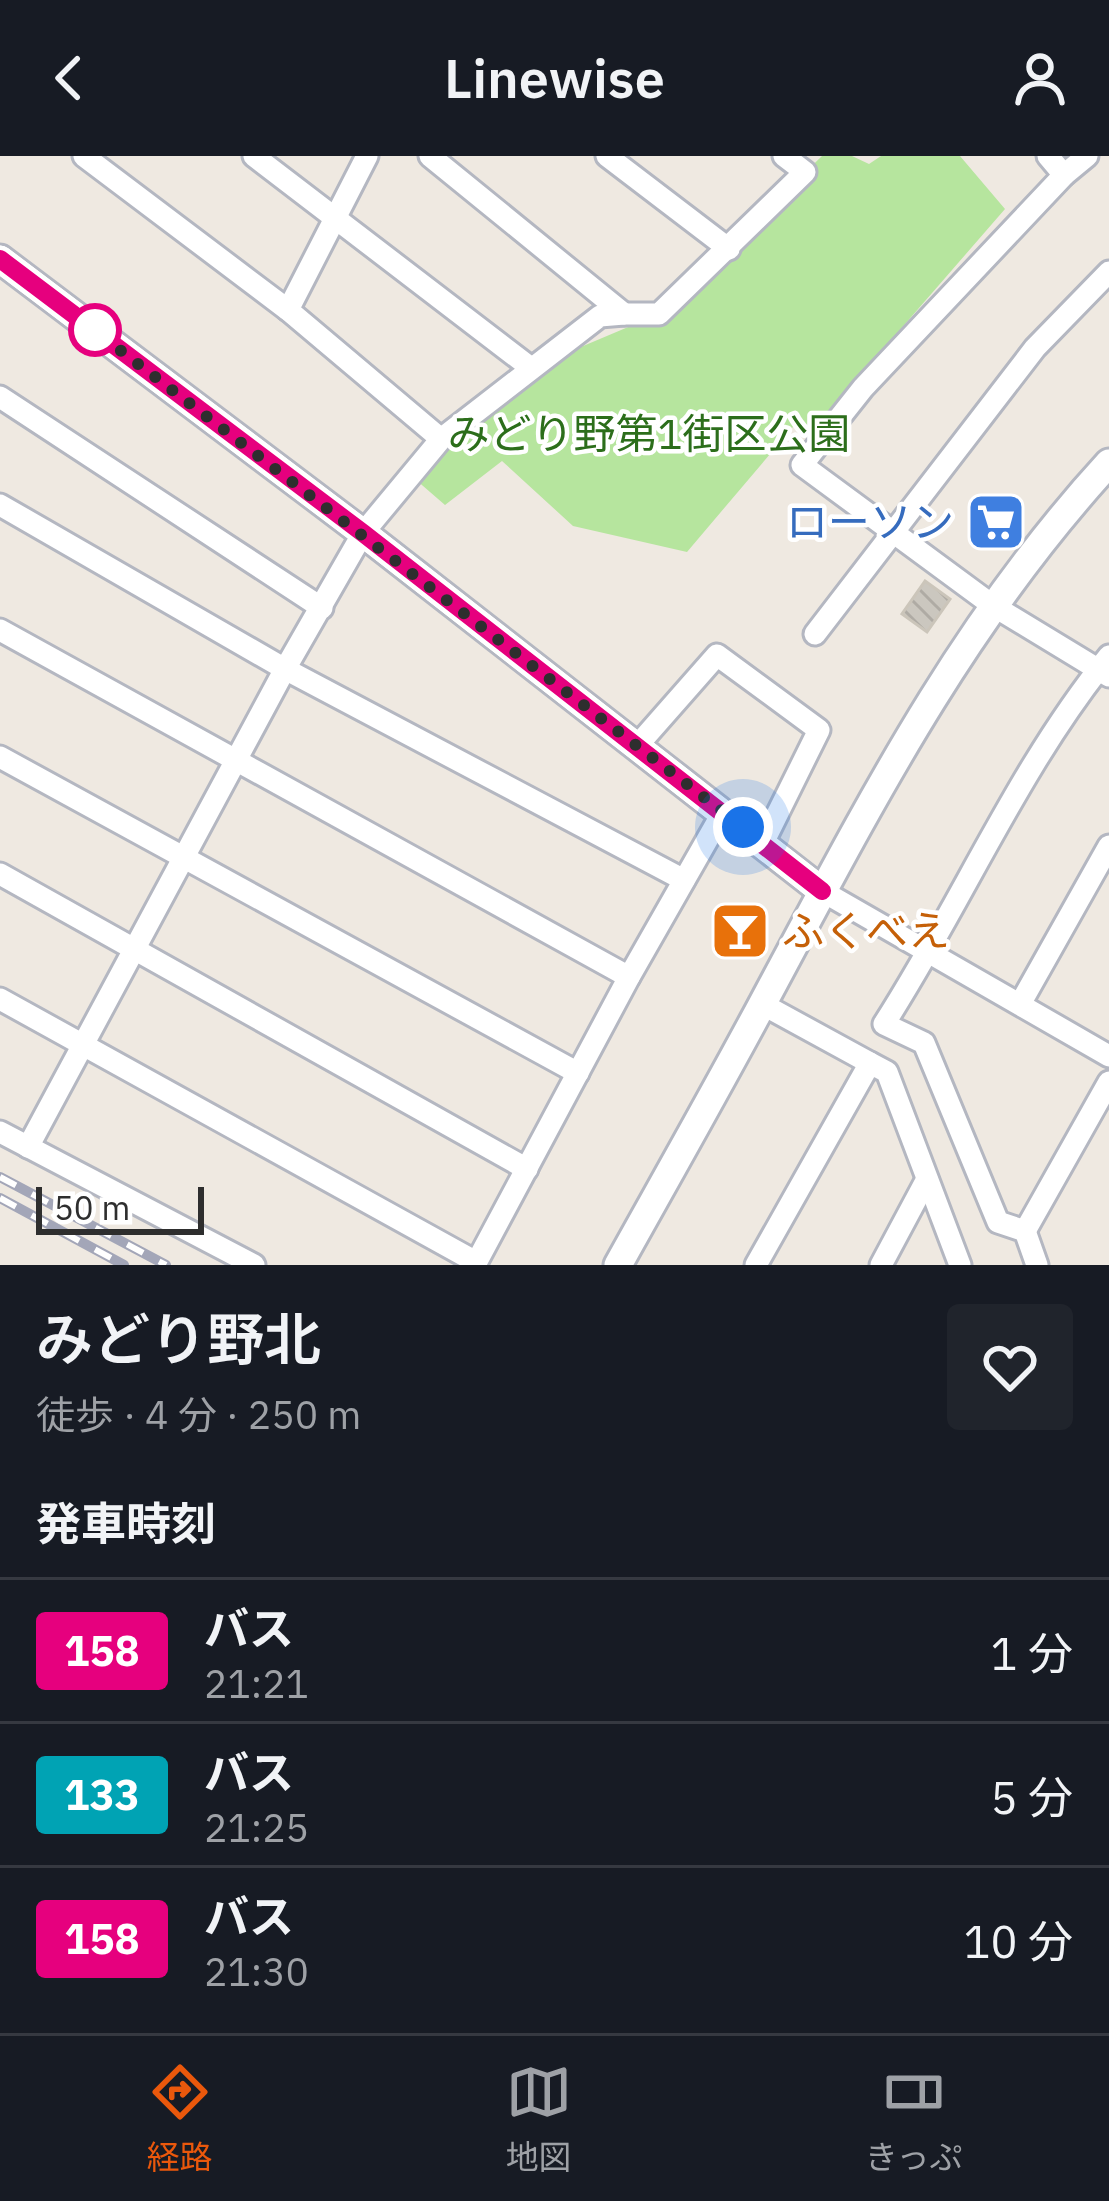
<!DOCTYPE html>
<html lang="ja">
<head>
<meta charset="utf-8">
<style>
	:root { --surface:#171b24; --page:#20242c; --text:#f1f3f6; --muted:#9ea1a6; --line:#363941; --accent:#ea580c }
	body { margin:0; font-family:"IBM Plex Sans","Noto Sans JP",sans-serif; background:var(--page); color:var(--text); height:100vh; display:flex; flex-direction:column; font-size:45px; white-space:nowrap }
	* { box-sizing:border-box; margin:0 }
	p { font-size:39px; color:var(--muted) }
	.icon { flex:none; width:66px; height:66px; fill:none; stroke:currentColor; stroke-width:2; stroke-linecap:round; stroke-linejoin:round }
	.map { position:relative; height:1109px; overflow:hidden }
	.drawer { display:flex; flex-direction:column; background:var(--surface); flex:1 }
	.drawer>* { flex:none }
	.badge { padding:0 24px; border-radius:9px; font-size:42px; line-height:78px }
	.scale { position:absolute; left:36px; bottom:30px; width:168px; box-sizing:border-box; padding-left:12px; border:6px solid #2e2e2e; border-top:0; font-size:33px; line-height:42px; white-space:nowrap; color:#2e2e2e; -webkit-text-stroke:9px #fff; paint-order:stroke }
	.you { position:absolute; width:60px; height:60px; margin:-30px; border:9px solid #fff; border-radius:50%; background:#1a73e8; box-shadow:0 0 0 18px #1a73e833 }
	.map>.badge { position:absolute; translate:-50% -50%; box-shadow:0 0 0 6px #fff }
	h2 { padding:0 36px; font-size:45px; line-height:108px }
	.round { display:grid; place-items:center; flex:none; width:126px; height:126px; border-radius:12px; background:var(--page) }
	.summary { display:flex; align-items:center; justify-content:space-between; height:204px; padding:0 36px }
	h1 { font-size:57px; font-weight:600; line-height:90px }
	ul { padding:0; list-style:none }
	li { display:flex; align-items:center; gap:36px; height:144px; padding:0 36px; border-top:3px solid var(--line) }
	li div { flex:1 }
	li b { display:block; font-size:45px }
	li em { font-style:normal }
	li .badge { min-width:132px; font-weight:700; text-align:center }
	header { display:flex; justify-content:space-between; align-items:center; height:156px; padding:0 36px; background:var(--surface); font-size:54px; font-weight:600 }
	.tab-bar { display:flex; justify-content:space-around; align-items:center; height:168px; border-top:3px solid var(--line); background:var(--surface); font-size:33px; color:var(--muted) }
	.tab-bar a { display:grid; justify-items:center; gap:6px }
	.tab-bar .on { color:var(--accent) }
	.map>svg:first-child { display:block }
</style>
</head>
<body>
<header><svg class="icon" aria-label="back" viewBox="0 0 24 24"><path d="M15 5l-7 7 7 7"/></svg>Linewise<svg class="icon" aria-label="person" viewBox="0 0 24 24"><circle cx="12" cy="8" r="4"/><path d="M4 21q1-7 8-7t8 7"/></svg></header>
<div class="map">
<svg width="1109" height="1109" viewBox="0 0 1109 1109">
	<defs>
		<pattern id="building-back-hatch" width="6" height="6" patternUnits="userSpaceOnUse" patternTransform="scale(3)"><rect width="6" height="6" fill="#cbc7bf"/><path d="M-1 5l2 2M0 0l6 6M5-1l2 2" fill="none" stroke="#afaba4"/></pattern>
	</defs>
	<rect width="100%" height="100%" fill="#efe9e1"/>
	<polygon fill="#b6e59e" points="822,0 852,0 869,8 881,0 960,0 1005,53 813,274 798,265 687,396 573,370 502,305 445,349 415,323 457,276 531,212 659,158"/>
	<polygon fill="url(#building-back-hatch)" stroke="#cbc5ba" stroke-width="3" points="925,425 950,443 927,476 902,458"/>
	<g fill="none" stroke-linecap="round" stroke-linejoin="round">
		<defs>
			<g id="minor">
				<polyline points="84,0 288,154 441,283"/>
				<polyline points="254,0 531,212"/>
				<polyline points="607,0 729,93"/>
				<polyline points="1048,0 1064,19 863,232 802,309 992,449 1109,520"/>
				<polyline points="1064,19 1087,0"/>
				<polyline points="288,154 367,0"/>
				<polyline points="624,158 659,158 805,16 784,0"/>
				<polyline points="0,241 322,452"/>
				<polyline points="0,349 285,513 684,724"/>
				<polyline points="0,474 629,821"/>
				<polyline points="815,478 1035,192 1109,116"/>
				<polyline points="637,590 717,499 819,574 763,687"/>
				<polyline points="0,601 578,917"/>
				<polyline points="0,718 527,1013"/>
				<polyline points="822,735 1109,900"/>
				<polyline points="0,843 476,1106"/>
				<polyline points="762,848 870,907"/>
				<polyline points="1020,848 1109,690"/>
				<polyline points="0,976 254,1109"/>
				<polyline points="28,991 285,513 363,377 441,283 600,160 624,158 430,0"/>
				<polyline points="1025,1075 1109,926"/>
				<polyline points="475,1109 629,821 723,656"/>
				<polyline points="756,1109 870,907 887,916 960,1109"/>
				<polyline points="881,1109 927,1023"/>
				<path d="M1037,1109L1025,1075L998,1066L924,887L884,868C962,747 1018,612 1109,500"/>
			</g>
			<g id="tertiary">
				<polyline points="0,103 363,377 822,735"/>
				<path d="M618,1109C667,1021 717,933 764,845C867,653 960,469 1109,307"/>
			</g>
		</defs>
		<use href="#minor" stroke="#b4b7c1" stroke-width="27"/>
		<use href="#tertiary" stroke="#b4b7c1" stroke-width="33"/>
		<use href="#minor" stroke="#fff" stroke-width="21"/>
		<use href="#tertiary" stroke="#fff" stroke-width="27"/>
		<defs>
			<g id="rail">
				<polyline points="0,1021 166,1109"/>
				<polyline points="0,1042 124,1109"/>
			</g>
		</defs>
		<use href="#rail" stroke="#a3a6b8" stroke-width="10"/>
		<use href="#rail" stroke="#fff" stroke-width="6" stroke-dasharray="18" stroke-linecap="butt"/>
	</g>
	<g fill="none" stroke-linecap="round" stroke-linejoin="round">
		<defs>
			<polyline id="line" points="0,103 363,377 822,735"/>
		</defs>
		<use href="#line" stroke="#fff" stroke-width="27"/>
		<use href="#line" stroke="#e6007e" stroke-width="18"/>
		<polyline stroke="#2e2e2e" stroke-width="12" stroke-dasharray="0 21.6" points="95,174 82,165 743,671"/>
	</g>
	<defs>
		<symbol id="supermarket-square" viewBox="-11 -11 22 22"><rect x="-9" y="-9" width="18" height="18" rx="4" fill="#3f7fe0" stroke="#fff"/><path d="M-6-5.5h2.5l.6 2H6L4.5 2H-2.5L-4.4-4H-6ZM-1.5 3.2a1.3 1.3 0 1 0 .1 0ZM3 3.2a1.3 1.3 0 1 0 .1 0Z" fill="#fff"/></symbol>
		<symbol id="bar-square" viewBox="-11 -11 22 22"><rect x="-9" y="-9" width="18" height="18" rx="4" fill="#e8710a" stroke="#fff"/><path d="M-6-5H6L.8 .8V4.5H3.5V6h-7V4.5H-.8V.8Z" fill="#fff"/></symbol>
	</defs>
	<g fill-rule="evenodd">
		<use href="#supermarket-square" x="963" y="333" width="66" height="66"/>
		<use href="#bar-square" x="707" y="742" width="66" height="66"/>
	</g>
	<circle fill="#fff" stroke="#e6007e" stroke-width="6" cx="95" cy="174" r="24"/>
	<g text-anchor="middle" stroke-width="9" stroke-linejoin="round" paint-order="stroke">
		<g font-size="42" fill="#2c6e1b" stroke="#fff">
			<text x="649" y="293">みどり野第1街区公園</text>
		</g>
		<g font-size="42" fill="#366cbe" stroke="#fff" text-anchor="end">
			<text x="954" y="381">ローソン</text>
		</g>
		<g font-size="42" fill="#c56008" stroke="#fff" text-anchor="start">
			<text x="782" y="790">ふくべえ</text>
		</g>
	</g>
</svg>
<div class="scale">50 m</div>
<div class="you" style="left:743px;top:671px"></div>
</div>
<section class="drawer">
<div class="summary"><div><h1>みどり野北</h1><p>徒歩 · 4 分 · 250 m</p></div><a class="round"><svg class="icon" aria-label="heart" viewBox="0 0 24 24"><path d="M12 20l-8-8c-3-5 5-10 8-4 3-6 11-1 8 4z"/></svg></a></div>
<h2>発車時刻</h2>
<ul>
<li><span class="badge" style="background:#e6007e;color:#fff">158</span><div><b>バス</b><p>21:21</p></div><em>1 分</em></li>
<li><span class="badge" style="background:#00a3b4;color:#fff">133</span><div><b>バス</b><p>21:25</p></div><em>5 分</em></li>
<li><span class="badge" style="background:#e6007e;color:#fff">158</span><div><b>バス</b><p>21:30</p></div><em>10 分</em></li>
</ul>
</section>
<nav class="tab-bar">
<a class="on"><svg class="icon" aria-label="directions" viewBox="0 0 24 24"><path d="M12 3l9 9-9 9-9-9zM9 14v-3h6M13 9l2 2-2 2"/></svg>経路</a>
<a><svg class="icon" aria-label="map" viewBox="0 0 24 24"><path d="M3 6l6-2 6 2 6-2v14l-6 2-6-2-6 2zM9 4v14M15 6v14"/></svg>地図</a>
<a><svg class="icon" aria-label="tickets" viewBox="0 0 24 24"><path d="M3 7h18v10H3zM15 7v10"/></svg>きっぷ</a>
</nav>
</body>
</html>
